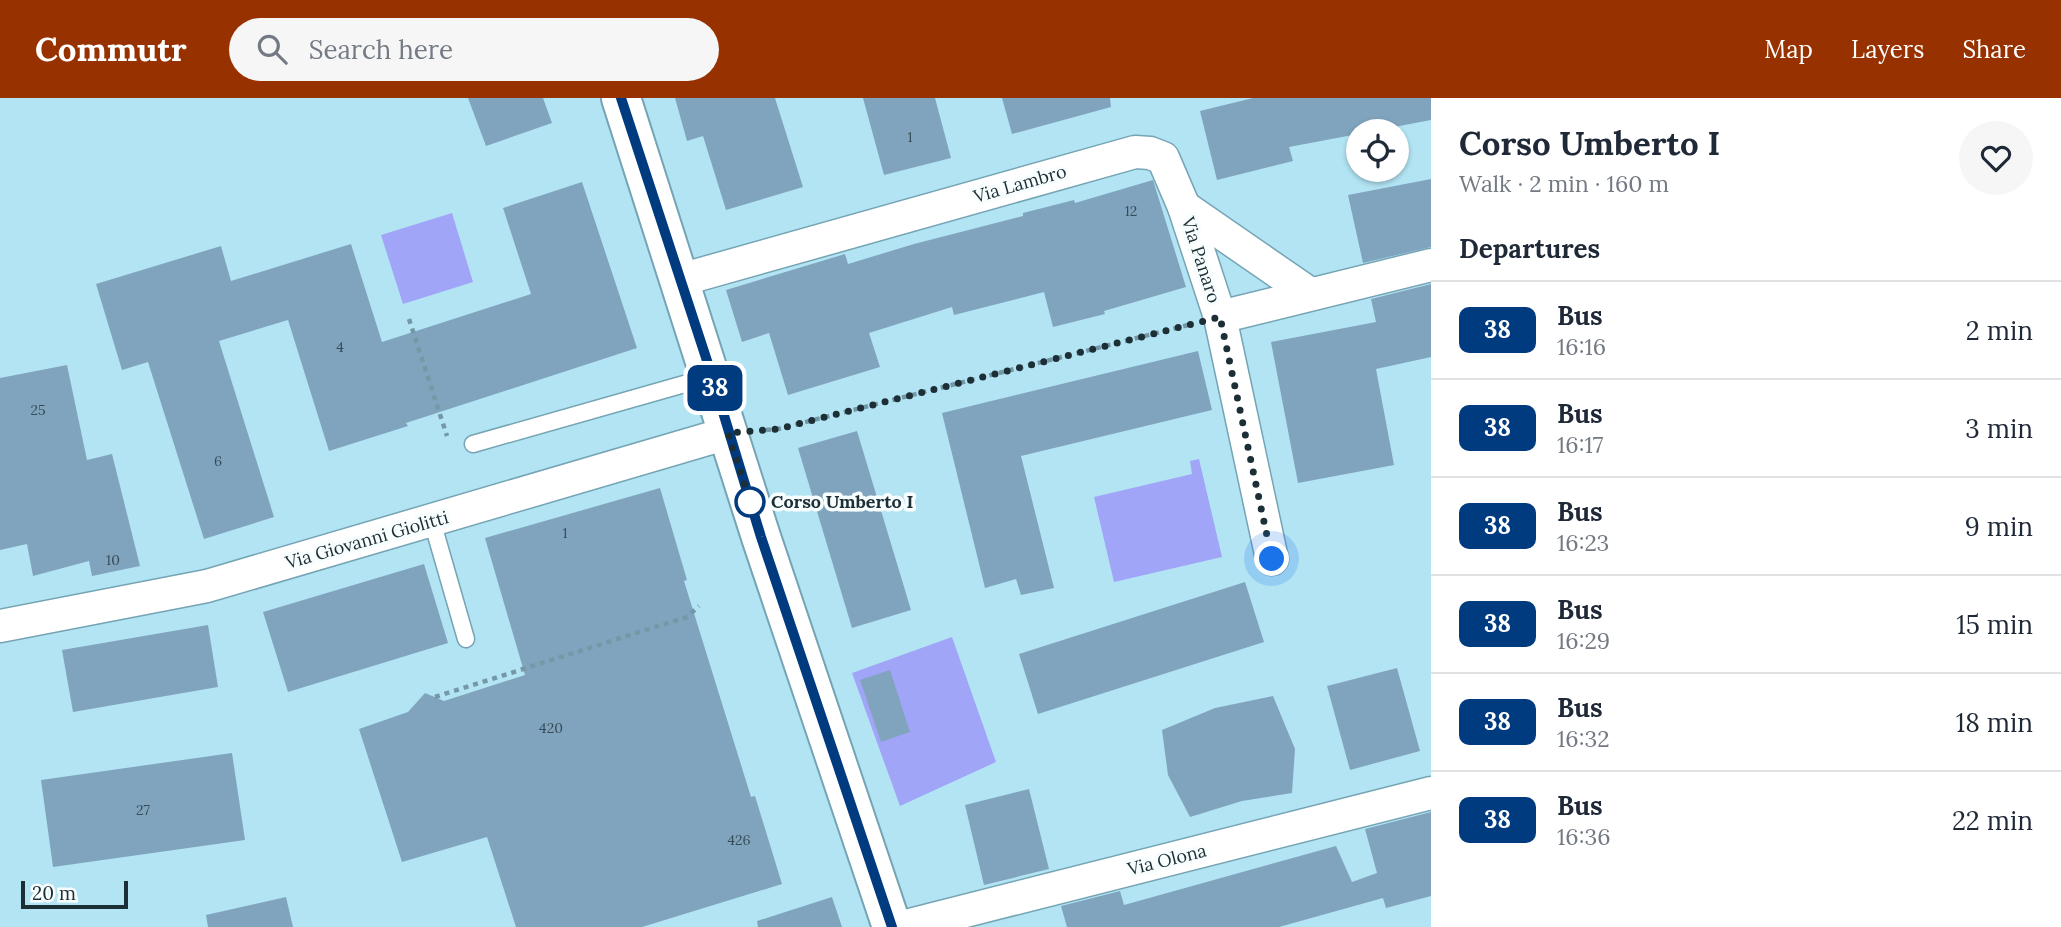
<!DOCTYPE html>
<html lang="en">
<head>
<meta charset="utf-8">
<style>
	:root { --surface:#fff; --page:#f6f6f7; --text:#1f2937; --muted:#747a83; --line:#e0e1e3; --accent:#973200 }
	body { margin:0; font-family:Lora,serif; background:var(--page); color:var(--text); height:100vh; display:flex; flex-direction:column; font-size:26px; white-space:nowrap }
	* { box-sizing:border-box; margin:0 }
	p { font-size:23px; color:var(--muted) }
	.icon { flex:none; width:38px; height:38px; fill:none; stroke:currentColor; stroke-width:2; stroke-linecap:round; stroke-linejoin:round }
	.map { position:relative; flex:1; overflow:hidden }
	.panel { display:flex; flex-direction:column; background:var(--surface); width:630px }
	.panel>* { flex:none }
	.badge { padding:0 14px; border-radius:10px; font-size:24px; line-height:46px }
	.tools { position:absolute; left:1346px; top:21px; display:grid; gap:14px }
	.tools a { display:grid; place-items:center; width:63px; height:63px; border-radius:50%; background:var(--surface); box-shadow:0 2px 5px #0004; font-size:35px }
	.scale { position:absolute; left:21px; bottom:18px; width:107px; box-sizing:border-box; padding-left:7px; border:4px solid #1c2f36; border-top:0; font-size:19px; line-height:24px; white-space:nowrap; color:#1c2f36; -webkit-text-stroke:5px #f8fdfe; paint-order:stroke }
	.you { position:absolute; width:35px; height:35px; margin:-18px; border:5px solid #fff; border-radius:50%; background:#1a73e8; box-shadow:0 0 0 10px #1a73e833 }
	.map>.badge { position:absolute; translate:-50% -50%; box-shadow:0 0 0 4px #fff }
	h2 { padding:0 28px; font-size:26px; line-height:63px }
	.round { display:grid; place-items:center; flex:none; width:74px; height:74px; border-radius:37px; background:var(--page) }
	.summary { display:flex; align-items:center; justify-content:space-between; height:119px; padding:0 28px }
	h1 { font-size:33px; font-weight:700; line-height:52px }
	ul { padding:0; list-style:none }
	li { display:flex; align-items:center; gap:21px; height:98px; padding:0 28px; border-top:2px solid var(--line) }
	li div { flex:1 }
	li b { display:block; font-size:26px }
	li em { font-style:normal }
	li .badge { min-width:77px; font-weight:700; text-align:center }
	header { display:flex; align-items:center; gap:42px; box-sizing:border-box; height:98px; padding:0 35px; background:var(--accent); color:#fff }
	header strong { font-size:33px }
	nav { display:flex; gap:38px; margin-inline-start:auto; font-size:24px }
	.search { width:490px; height:63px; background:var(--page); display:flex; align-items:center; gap:18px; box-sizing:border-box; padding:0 24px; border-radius:38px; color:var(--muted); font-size:26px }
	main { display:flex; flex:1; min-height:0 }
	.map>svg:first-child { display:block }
</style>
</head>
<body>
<header>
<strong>Commutr</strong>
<div class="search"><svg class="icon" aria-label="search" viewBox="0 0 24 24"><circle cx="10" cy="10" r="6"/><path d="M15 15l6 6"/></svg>Search here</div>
<nav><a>Map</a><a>Layers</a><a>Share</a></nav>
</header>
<main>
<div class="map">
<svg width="1431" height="829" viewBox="0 0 1431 829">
	<rect width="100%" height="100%" fill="#b3e4f4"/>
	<g fill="#a0a5f7">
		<polygon points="452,115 473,184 403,206 381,137"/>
		<polygon points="1199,361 1222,459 1114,484 1094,399 1192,376 1190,363"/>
		<polygon points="952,539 996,664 900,708 852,575"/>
	</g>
	<g fill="#80a4be">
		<polygon points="468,0 543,0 552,25 486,48"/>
		<polygon points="675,0 775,0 803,89 726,112 703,38 687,43"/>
		<polygon points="863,0 935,0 951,60 884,77"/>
		<polygon points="1002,0 1110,0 1111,9 1012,36"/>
		<polygon points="1253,0 1431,0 1431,22 1373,33 1358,33 1358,36 1289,49 1293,63 1217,82 1200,13"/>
		<polygon points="1431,81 1431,149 1363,165 1348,97"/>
		<polygon points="1153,82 1186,189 1104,213 1105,216 1053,229 1044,194 954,217 952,209 869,235 880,269 788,297 769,235 742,244 726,192 845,156 848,166 914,146 1023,118 1023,115 1074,102 1075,105"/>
		<polygon points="582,84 637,250 406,325 408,328 329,353 288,222 219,243 274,419 204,441 148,264 122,272 96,186 221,148 231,183 351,146 382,244 531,196 503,110"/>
		<polygon points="1431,186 1431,259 1376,271 1394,367 1298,385 1271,244 1376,224 1371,201"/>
		<polygon points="1198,253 1212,312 1021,358 1054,490 1021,497 1016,481 985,490 942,315"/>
		<polygon points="67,267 87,362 112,356 140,468 92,478 89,463 33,478 27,446 0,452 0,280"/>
		<polygon points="857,333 911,512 852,530 798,350"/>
		<polygon points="660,390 687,482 684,483 751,699 755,698 782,786 642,829 516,829 487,739 402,764 359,631 408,614 425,595 444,603 525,577 485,440"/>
		<polygon points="424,466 448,545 288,594 263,514"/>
		<polygon points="1245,484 1264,544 1038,616 1019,556"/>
		<polygon points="208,527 218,589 73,614 62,552"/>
		<polygon points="1397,570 1420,653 1350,672 1327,588"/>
		<polygon points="890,572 910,634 881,644 860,582"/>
		<polygon points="1273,598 1295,651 1292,695 1242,703 1190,719 1168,677 1162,632 1215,610"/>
		<polygon points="232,655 245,742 53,769 41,682"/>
		<polygon points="1029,691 1049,771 984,787 965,707"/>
		<polygon points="1431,714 1431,798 1386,810 1383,800 1279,829 1067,829 1061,808 1120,793 1124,807 1336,748 1352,784 1377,775 1365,731"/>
		<polygon points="286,799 293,829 208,829 206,817"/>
		<polygon points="832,799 842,829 758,829 757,823"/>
	</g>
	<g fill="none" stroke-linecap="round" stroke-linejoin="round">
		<defs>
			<g id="lane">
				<polyline points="473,346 709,279"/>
				<polyline points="432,423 466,541"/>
			</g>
			<g id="street">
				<polyline points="1184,109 1310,196"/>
				<polyline points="680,182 1135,54 1150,55 1163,60 1184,109 1220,219 1272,461"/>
				<polyline points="1220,219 1431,167"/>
				<polyline points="0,528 207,488 728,335"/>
				<polyline points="902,829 1431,695"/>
			</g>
			<polyline id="primary" points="621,0 761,439 892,829"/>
		</defs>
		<use href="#lane" stroke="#75a4b4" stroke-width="19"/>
		<use href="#street" stroke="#75a4b4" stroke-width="35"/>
		<use href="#primary" stroke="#75a4b4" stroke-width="42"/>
		<g stroke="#7498a5" stroke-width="4.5" stroke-dasharray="5 5" stroke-linecap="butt">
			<polyline points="409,221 447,338"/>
			<polyline points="766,332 778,331 1188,227"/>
			<polyline points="435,599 687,519 699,508"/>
		</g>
		<use href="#lane" stroke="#fff" stroke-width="16"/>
		<use href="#street" stroke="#fff" stroke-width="32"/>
		<use href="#primary" stroke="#fff" stroke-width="38"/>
	</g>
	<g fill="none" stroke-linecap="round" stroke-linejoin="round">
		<defs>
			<polyline id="line" points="621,0 712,278 761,439 892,829"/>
		</defs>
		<use href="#line" stroke="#fff" stroke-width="16"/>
		<use href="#line" stroke="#003b80" stroke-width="10"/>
		<polyline stroke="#1c2f36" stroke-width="7" stroke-dasharray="0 12.6" points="750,404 753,413 728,335 778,331 1220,219 1272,461"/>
	</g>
	<circle fill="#fff" stroke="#003b80" stroke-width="3.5" cx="750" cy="404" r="14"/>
	<g text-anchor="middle" stroke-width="7" stroke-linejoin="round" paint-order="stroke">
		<g font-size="14" fill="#354c58">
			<text x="910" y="44">1</text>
			<text x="1131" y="118">12</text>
			<text x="340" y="254">4</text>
			<text x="38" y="317">25</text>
			<text x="218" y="368">6</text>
			<text x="565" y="440">1</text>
			<text x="113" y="467">10</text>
			<text x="551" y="635">420</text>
			<text x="143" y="717">27</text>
			<text x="739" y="747">426</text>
		</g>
		<g font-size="18" fill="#1c2f36" stroke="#f8fdfe">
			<text transform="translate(1020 86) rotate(-16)" y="6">Via Lambro</text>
			<text transform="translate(1201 162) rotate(72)" y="6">Via Panaro</text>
			<text transform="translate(367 442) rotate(-16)" y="6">Via Giovanni Giolitti</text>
			<text transform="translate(1167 762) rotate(-14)" y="6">Via Olona</text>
		</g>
		<g font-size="18" font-weight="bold" fill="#1c2f36" stroke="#f8fdfe" text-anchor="start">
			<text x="771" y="410">Corso Umberto I</text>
		</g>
	</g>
</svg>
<div class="tools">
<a><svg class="icon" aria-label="locate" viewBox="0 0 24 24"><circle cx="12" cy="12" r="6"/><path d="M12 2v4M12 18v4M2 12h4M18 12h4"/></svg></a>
</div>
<div class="scale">20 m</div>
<div class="you" style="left:1272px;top:461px"></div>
<b class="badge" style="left:715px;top:290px;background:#003b80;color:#fff">38</b>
</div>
<section class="panel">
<div class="summary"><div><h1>Corso Umberto I</h1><p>Walk · 2 min · 160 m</p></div><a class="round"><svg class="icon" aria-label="heart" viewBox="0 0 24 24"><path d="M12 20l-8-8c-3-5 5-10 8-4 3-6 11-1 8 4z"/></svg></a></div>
<h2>Departures</h2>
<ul>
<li><span class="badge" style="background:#003b80;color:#fff">38</span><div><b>Bus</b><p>16:16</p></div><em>2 min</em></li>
<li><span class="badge" style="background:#003b80;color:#fff">38</span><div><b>Bus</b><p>16:17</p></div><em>3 min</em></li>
<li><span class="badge" style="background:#003b80;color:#fff">38</span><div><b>Bus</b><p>16:23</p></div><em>9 min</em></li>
<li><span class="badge" style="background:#003b80;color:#fff">38</span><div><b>Bus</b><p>16:29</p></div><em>15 min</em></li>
<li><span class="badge" style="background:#003b80;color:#fff">38</span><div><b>Bus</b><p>16:32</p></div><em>18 min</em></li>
<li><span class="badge" style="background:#003b80;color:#fff">38</span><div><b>Bus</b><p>16:36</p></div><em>22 min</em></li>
</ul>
</section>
</main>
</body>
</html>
